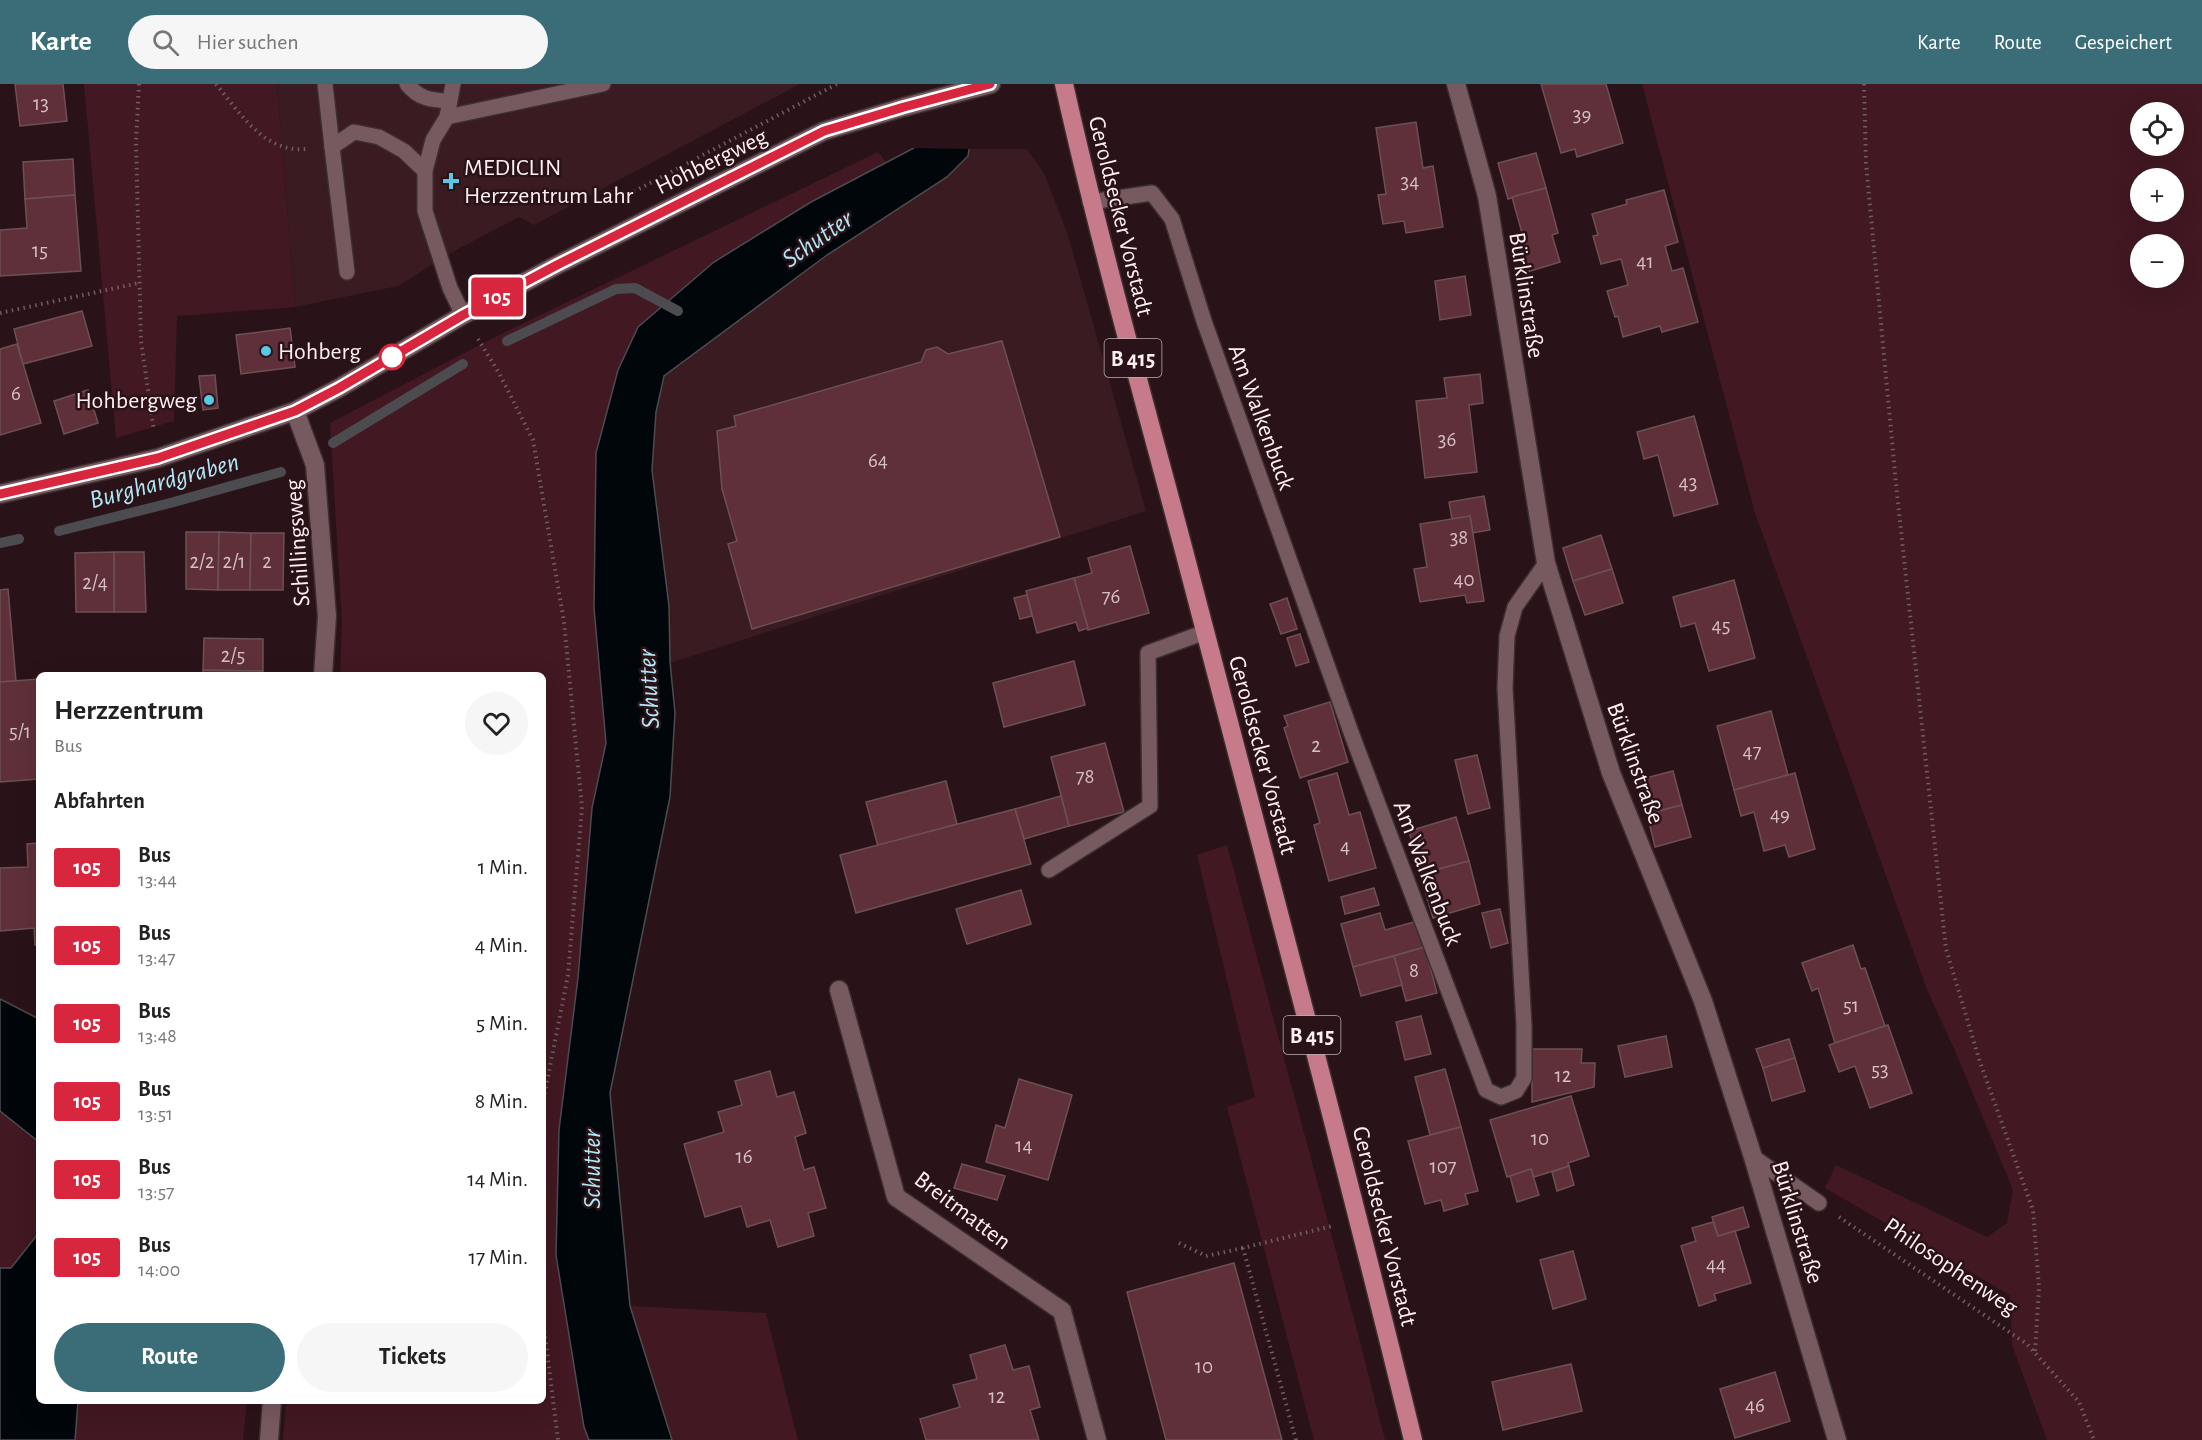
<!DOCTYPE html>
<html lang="de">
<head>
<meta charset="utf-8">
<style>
	:root { --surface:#fff; --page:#f6f6f6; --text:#222; --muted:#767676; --accent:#3b6d79 }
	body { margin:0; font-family:"Alegreya Sans",sans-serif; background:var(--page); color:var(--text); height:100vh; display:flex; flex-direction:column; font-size:22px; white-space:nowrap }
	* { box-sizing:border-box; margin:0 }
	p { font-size:20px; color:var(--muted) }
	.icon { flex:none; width:33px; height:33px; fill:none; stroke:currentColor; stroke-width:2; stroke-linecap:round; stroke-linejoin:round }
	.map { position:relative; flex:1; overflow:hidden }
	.side { position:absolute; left:36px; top:588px; width:510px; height:732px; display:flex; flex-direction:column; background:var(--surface); border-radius:9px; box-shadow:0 6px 24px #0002 }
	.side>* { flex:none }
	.badge { padding:0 12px; border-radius:4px; font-size:21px; line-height:39px }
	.fabs { position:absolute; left:2130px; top:18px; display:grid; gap:12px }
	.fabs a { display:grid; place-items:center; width:54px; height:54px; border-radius:50%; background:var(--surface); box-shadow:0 6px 24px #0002; font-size:30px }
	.map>.badge { position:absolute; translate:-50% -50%; box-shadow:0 0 0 3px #fff }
	h2 { padding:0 18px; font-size:22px; line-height:54px }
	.round { display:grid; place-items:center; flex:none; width:63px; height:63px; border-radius:32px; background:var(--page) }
	.summary { display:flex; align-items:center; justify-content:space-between; height:102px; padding:0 18px }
	h1 { font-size:28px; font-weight:700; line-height:45px }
	.primary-button { display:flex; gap:12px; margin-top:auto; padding:12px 18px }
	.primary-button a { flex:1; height:69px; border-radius:36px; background:var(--accent); color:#fff; font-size:24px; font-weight:700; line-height:69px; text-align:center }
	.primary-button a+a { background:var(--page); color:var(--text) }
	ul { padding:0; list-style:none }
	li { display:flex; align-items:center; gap:18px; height:78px; padding:0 18px }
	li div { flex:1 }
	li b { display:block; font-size:22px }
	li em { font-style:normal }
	li .badge { min-width:66px; font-weight:700; text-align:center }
	header { display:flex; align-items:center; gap:36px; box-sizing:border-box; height:84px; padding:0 30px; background:var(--accent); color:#fff }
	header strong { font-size:28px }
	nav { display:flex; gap:33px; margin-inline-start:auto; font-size:21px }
	.search { width:420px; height:54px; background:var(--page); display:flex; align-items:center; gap:15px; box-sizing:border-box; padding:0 21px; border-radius:33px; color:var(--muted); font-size:22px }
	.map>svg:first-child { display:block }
</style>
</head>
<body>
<header>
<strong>Karte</strong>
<div class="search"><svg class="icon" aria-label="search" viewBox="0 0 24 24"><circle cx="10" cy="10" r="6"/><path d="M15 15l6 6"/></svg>Hier suchen</div>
<nav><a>Karte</a><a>Route</a><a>Gespeichert</a></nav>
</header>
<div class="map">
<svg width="2202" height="1356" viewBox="0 0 2202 1356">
	<rect width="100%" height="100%" fill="#2a1318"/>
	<g fill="#391b21">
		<polygon points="277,0 800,0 534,141 519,133 456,166 398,202 295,223"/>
		<polygon points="969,65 1027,65 1044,89 1068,151 1146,427 670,579 669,522 652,386 656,328 665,292 827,171 947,93"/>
	</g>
	<g fill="#421822" fill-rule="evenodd">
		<polygon points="84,0 277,0 295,223 177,232 174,337 116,354"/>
		<polygon points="475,0 538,0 492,9 477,5"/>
		<path d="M1642,0H2202V1356H2047L2012,1261L2010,1211L1825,1104L1836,1081L1987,1153L2007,1139L2013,1106L1956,969L1928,908L1755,429ZM2140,28H2174V62H2140ZM2140,94H2174V128H2140ZM2174,160V194H2140V160Z"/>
		<polygon points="878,68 887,79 811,118 638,243 618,286 596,369 594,524 606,659 592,724 578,894 559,1046 556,1171 584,1342 589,1356 283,1356 286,1317 543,1317 543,591 340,591 342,539 330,339 499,251"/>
		<polygon points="1227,761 1358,1250 1385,1356 1314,1356 1227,1023 1255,1013 1197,771"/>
		<polygon points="0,1027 39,1058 38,1150 11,1184 0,1184"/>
		<polygon points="630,1222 766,1229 798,1356 672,1356"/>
		<polygon points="78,1317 247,1317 243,1356 75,1356"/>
	</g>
	<g fill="#00060a" stroke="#4c4c50" stroke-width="1.5">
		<polygon points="927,0 981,0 968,72 947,93 827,171 664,292 656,328 652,386 669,522 670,578 675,629 670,713 610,1009 630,1222 672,1356 589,1356 584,1343 556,1171 559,1046 578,894 592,724 606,659 594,524 596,369 618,286 638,243 714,178 811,118 914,64"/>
		<polygon points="0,915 39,935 39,1058 0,1027"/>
		<polygon points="39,1146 39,1317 78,1317 75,1356 0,1356 0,1184 11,1184 38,1150"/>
	</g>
	<polygon fill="#2a1318" points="924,0 984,0 972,65 909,64 911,62"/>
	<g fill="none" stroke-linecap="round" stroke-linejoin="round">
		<g stroke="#4c4c50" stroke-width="10">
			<polyline points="507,257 616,205 635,204 678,227"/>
			<polyline points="333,359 463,280"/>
			<polyline points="59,447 174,418 281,388"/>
			<polyline points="0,459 19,455"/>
		</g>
	</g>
	<g fill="#5f3039" stroke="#6c5054" stroke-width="1.5">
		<polygon points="15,0 63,0 67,37 20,42"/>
		<polygon points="1541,0 1606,0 1623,59 1577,73 1575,65 1561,69"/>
		<polygon points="1416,38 1423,84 1433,82 1443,143 1406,149 1404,137 1383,140 1378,111 1386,110 1376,44"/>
		<polygon points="1536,69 1546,104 1508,115 1498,79"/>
		<polygon points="73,75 75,111 25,115 23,78"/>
		<polygon points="1546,104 1558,149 1552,151 1560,178 1527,188 1519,158 1524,156 1512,113"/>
		<polygon points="1664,106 1678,158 1665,162 1672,187 1683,184 1698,238 1662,248 1660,242 1623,253 1618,232 1615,233 1607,207 1628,201 1621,175 1601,180 1593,152 1598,151 1592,130 1627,120 1626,116"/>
		<polygon points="75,111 81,187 0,192 0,146 27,144 25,115"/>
		<polygon points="1465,192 1471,231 1440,236 1435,197"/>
		<polygon points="82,227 92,262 23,280 14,245"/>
		<polygon points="290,244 295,283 241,290 236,251"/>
		<polygon points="1002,257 1060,453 752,545 728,460 737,457 722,405 717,347 736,342 734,332 921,278 926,266 937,263 948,270"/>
		<polygon points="17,260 41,339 0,351 0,265"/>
		<polygon points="1480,290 1483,319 1469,321 1477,388 1425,394 1416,317 1447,314 1444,294"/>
		<polygon points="215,291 218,324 203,326 199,292"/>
		<polygon points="88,306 98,339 64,350 54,317"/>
		<polygon points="1694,332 1718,420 1674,432 1658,371 1644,375 1637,348"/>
		<polygon points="1484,412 1490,446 1473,449 1470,432 1452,435 1449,418"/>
		<polygon points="1470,432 1484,517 1467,519 1465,511 1420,518 1414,485 1427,483 1420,440"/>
		<polygon points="186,448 219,448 218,506 186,505"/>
		<polygon points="219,448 251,449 250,506 218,506"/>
		<polygon points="251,449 284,449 283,506 250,506"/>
		<polygon points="1601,451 1612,485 1573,497 1563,464"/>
		<polygon points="1130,462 1149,529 1088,546 1074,494 1092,489 1088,474"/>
		<polygon points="114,468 144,468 146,528 114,528"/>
		<polygon points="114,468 114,528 76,528 75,469"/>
		<polygon points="1612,485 1623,519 1585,531 1573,497"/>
		<polygon points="1074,494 1088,544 1079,547 1076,538 1037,549 1026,507"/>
		<polygon points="1734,496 1755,574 1709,587 1695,539 1681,543 1673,513"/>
		<polygon points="8,505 16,597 0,598 0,506"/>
		<polygon points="1027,511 1032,532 1020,535 1014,514"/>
		<polygon points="1287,514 1297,545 1281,550 1270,520"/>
		<polygon points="1300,550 1309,578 1296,582 1287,554"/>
		<polygon points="204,554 263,555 263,587 203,586"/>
		<polygon points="1074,577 1085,621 1004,643 993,599"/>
		<polygon points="203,586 263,587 263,591 203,591"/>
		<polygon points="39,595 39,695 0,698 0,598"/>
		<polygon points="1330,618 1348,678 1300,694 1284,644 1288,642 1284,632"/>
		<polygon points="1771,627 1788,691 1734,706 1717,642"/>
		<polygon points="1105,659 1124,728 1069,742 1051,673"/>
		<polygon points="1477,671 1490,724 1468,730 1455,676"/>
		<polygon points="1673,687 1682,721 1647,730 1638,696"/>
		<polygon points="1337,689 1349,731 1360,728 1376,784 1329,797 1314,741 1320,739 1308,697"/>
		<polygon points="1795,689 1815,765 1789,773 1785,761 1764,767 1754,728 1741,732 1734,706"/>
		<polygon points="946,697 957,740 878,762 866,718"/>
		<polygon points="1061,712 1069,742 1024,755 1015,725"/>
		<polygon points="1682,721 1691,753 1655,763 1647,730"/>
		<polygon points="1015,725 1031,780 856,829 840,771"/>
		<polygon points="1456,733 1469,777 1420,790 1409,747"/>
		<polygon points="39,759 39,861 35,861 34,844 0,847 0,784 28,783 27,760"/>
		<polygon points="1469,777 1480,820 1433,834 1420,790"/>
		<polygon points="1374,804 1379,821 1345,830 1341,813"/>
		<polygon points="1021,806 1031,840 967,860 956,825"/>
		<polygon points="1500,825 1508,859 1491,864 1482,829"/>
		<polygon points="1380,829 1385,846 1418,837 1425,863 1353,883 1341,840"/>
		<polygon points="1853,861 1861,885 1865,884 1885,942 1835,959 1818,904 1812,907 1802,879"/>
		<polygon points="1425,863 1437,909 1406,917 1394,872"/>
		<polygon points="1394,872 1402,901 1361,912 1353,883"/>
		<polygon points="1421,932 1431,970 1405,976 1396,938"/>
		<polygon points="1888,941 1912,1009 1870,1024 1855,982 1839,988 1829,961"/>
		<polygon points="1666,952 1672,983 1625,993 1618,962"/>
		<polygon points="1789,955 1795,974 1763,984 1756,965"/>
		<polygon points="1532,965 1582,965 1581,979 1595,979 1594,1003 1532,1018"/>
		<polygon points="1795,974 1805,1007 1772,1017 1763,984"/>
		<polygon points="1445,985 1461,1043 1430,1051 1415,993"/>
		<polygon points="770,987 777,1013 794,1008 806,1049 795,1053 804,1086 814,1083 826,1124 808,1129 814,1152 778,1163 770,1136 747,1143 741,1122 705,1133 684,1060 724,1048 718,1028 742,1021 735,997"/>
		<polygon points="1019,995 1072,1011 1048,1096 986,1078 996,1041 1005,1044"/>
		<polygon points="1571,1012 1589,1072 1568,1079 1569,1082 1534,1093 1531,1085 1507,1093 1490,1036"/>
		<polygon points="1461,1043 1478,1107 1465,1110 1468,1120 1444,1127 1441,1116 1425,1120 1408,1057"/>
		<polygon points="962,1080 1005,1092 997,1116 954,1104"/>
		<polygon points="1569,1082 1574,1101 1557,1107 1552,1088"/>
		<polygon points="1531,1085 1539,1111 1517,1118 1510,1092"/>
		<polygon points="1743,1123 1749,1143 1718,1152 1712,1133"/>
		<polygon points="1713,1138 1718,1152 1735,1147 1751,1199 1714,1210 1716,1216 1699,1222 1681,1162 1696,1157 1692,1144"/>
		<polygon points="1573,1167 1586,1215 1553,1225 1540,1176"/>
		<polygon points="1234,1179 1282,1356 1166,1356 1127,1208"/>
		<polygon points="1005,1261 1013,1286 1029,1282 1040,1323 1030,1326 1039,1356 926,1356 920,1335 960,1323 953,1301 977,1295 970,1271"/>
		<polygon points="1571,1280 1582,1327 1503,1346 1492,1298"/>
		<polygon points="1775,1288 1790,1337 1735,1354 1720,1305"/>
	</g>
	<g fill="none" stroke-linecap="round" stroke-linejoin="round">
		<defs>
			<g id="lane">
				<polyline points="325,0 332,63 354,48 379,53 404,67 425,87"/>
				<path d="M407,0C419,15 431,16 449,17"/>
				<polyline points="453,0 447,33 433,56 425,87 425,127 450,204 463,231"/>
				<polyline points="447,33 603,0"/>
				<polyline points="332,63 347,188"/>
				<polyline points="1090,118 1152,109 1172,135 1204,237 1352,651 1486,1006 1501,1013 1516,1007 1524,994 1524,941 1505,604 1507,552 1515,523 1546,479"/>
				<polyline points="1049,786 1150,722 1148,569 1205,548"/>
				<polyline points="1753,1073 1819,1119"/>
			</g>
			<g id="street">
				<polyline points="1456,0 1487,112 1546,479 1611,689 1703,917 1753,1073 1837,1356"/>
				<polyline points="295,327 315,381 327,532 323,591"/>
				<polyline points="0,410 158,374 295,327 339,304 463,231 557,181 824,47 904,23 991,0"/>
				<polyline points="839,906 896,1113 1062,1227 1097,1356"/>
				<polyline points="269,1356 272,1317"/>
			</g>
			<path id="primary" d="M1064,0C1099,156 1142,309 1183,463C1261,761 1340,1057 1413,1356"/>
		</defs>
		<use href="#lane" stroke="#3c2d2f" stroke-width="18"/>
		<use href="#street" stroke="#3c2d2f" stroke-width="21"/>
		<use href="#primary" stroke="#3c2d2f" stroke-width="21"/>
		<g stroke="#725e62" stroke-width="4" stroke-dasharray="1.5 4.5" stroke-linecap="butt">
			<polyline points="139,0 136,57 141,257 154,347"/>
			<path d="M216,0C239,28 264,69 306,65"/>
			<polyline points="1864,0 1866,79 1896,400 1946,865 1980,978 2033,1126 2039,1204 2035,1268"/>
			<polyline points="618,116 837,0"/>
			<polyline points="0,229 139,199"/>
			<polyline points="478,255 499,289 533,356 564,538 582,723 568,891 543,1018"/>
			<polyline points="1839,1133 2027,1260 2079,1318 2094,1356"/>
			<polyline points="1179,1159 1206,1172 1243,1164"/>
			<polyline points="543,1235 558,1356"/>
			<polyline points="1296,1356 1243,1164 1332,1142"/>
		</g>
		<use href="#lane" stroke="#775a5f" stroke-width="15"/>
		<use href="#street" stroke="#775a5f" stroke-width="18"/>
		<use href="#primary" stroke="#c77a89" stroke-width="18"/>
	</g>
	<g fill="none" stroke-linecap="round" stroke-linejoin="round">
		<defs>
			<polyline id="line" points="0,410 158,374 295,327 339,304 463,231 557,181 824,47 904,23 990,0"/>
		</defs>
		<use href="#line" stroke="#fff" stroke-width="14"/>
		<use href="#line" stroke="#d7263d" stroke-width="9"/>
	</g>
	<g fill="#59c8e4" stroke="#2a1318" stroke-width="2">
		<path d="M448 88h6v6h6v6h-6v6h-6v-6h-6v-6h6z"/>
		<circle cx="266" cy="267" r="6"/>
		<circle cx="209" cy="316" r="6"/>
	</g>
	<circle fill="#fff" stroke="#d7263d" stroke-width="3" cx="392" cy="273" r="12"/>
	<g text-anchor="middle" stroke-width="5" stroke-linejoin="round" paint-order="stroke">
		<g font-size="21" fill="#d6c0c4">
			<text x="41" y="26">13</text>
			<text x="1582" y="37">39</text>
			<text x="1410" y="104">34</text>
			<text x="40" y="173">15</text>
			<text x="1645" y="184">41</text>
			<text x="16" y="316">6</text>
			<text x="1447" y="362">36</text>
			<text x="878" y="383">64</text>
			<text x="1688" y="405">43</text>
			<text x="1459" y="460">38</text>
			<text x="202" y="484">2/2</text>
			<text x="234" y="484">2/1</text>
			<text x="267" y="484">2</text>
			<text x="1464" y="502">40</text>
			<text x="95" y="505">2/4</text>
			<text x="1111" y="519">76</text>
			<text x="1721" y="548">45</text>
			<text x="233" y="578">2/5</text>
			<text x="20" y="654">5/1</text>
			<text x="1316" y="668">2</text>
			<text x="1752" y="674">47</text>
			<text x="1085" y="699">78</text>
			<text x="1780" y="737">49</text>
			<text x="1345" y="769">4</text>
			<text x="1414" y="893">8</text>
			<text x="1851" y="928">51</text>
			<text x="1880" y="992">53</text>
			<text x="1563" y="998">12</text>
			<text x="1540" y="1061">10</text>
			<text x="1024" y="1068">14</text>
			<text x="744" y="1079">16</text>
			<text x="1443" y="1089">107</text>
			<text x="1716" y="1187">44</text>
			<text x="1204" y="1289">10</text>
			<text x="997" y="1319">12</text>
			<text x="1755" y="1328">46</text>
		</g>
		<g fill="#2a1318" stroke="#beaeb1" stroke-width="1.5">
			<rect x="1104.5" y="255" width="57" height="38" rx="4.5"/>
			<rect x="1283.5" y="932" width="57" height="38" rx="4.5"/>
		</g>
		<g font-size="22" font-weight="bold" fill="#fef0f2">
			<text x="1133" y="282">B 415</text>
			<text x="1312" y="959">B 415</text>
		</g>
		<g font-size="24" fill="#fef0f2" stroke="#2a1318">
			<text transform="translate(711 77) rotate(-26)" y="8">Hohbergweg</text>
			<text transform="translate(1121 132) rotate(76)" y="8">Geroldsecker Vorstadt</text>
			<text transform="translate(1527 211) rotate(81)" y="8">Bürklinstraße</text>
			<text transform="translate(1262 333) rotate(70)" y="8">Am Walkenbuck</text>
			<text transform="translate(297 459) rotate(-94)" y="8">Schillingsweg</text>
			<text transform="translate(1263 671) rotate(75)" y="8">Geroldsecker Vorstadt</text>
			<text transform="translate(1636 679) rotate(70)" y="8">Bürklinstraße</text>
			<text transform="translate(1428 789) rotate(69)" y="8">Am Walkenbuck</text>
			<text transform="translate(963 1126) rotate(37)" y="8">Breitmatten</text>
			<text transform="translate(1798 1138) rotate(73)" y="8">Bürklinstraße</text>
			<text transform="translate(1385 1142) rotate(76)" y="8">Geroldsecker Vorstadt</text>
			<text transform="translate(1951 1182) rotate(34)" y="8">Philosophenweg</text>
		</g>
		<g font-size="24" fill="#fef0f2" stroke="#2a1318" text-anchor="start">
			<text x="464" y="91">MEDICLIN<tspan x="464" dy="28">Herzzentrum Lahr</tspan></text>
			<text x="278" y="275">Hohberg</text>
			<text x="197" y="324" text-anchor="end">Hohbergweg</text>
		</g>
		<g font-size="26" font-style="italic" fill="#b1e8f7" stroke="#2a1318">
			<text transform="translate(817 154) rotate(-35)" y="9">Schutter</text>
			<text transform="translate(164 396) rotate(-15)" y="9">Burghardgraben</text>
			<text transform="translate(648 605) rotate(-93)" y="9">Schutter</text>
			<text transform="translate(591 1085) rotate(-90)" y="9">Schutter</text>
		</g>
	</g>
</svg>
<div class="fabs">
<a><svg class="icon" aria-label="locate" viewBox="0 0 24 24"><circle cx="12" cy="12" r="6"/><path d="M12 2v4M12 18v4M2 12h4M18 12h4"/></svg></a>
<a>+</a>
<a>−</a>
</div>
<b class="badge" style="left:497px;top:213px;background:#d7263d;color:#fff">105</b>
<section class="side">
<div class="summary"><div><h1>Herzzentrum</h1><p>Bus</p></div><a class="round"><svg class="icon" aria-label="heart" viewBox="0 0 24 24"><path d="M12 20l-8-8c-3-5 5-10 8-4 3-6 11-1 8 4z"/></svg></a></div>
<h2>Abfahrten</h2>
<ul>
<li><span class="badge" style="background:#d7263d;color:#fff">105</span><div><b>Bus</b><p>13:44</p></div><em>1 Min.</em></li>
<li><span class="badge" style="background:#d7263d;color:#fff">105</span><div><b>Bus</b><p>13:47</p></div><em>4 Min.</em></li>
<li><span class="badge" style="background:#d7263d;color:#fff">105</span><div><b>Bus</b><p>13:48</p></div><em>5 Min.</em></li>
<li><span class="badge" style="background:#d7263d;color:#fff">105</span><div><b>Bus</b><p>13:51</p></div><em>8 Min.</em></li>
<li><span class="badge" style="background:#d7263d;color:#fff">105</span><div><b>Bus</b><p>13:57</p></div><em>14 Min.</em></li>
<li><span class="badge" style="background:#d7263d;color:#fff">105</span><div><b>Bus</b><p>14:00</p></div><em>17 Min.</em></li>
</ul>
<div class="primary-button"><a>Route</a><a>Tickets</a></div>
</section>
</div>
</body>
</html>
